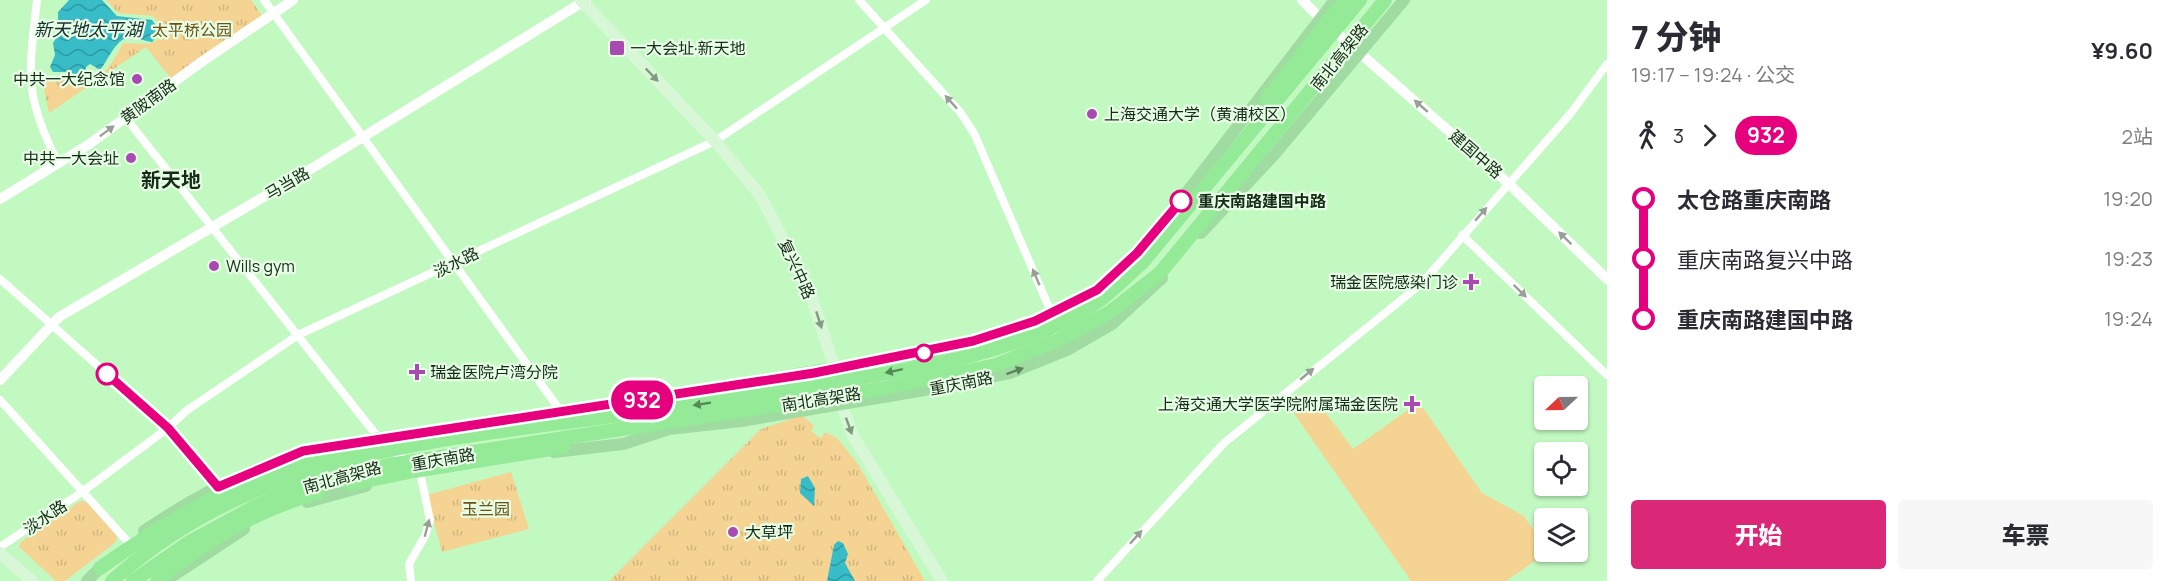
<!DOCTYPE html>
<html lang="zh">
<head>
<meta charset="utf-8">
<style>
	:root { --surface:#fff; --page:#f7f7f7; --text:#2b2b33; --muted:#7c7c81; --accent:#db2777 }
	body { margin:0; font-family:Manrope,"Noto Sans SC",sans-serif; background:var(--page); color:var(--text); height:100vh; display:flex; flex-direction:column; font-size:22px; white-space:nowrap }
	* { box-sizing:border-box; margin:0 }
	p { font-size:20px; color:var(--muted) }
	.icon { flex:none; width:33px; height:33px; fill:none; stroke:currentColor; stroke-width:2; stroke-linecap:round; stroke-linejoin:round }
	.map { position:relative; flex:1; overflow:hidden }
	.side { display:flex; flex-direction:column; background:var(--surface); width:570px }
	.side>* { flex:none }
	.badge { padding:0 12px; border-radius:20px; font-size:21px; line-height:39px }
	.needle { width:39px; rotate:248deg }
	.tools { position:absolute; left:1534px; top:376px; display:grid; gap:12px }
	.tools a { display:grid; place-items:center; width:54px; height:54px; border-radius:6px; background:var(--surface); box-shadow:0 2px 4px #0004; font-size:30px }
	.map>.badge { position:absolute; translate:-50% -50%; box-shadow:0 0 0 3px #fff }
	.legs { display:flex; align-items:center; gap:9px; height:66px; padding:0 24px; font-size:20px }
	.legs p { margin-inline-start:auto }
	.head { display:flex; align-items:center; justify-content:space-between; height:102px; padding:0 24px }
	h1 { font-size:33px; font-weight:800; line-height:45px }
	.action { display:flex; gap:12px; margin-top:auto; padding:12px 24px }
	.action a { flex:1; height:69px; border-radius:6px; background:var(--accent); color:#fff; font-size:24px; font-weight:800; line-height:69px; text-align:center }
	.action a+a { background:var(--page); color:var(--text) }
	ul { padding:0 24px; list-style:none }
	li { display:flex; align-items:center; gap:21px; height:60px; font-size:22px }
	li i { display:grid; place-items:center; width:9px; height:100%; margin:0 8px; background:currentColor }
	li i::after { content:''; width:15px; height:15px; margin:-8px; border:4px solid; border-radius:50%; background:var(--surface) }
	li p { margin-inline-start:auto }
	li:first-child i { background:linear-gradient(#0000 50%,currentColor 0) }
	li:last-child i { background:linear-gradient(currentColor 50%,#0000 0) }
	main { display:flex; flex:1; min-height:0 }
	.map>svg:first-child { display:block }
</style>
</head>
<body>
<main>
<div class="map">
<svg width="1607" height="581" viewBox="0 0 1607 581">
	<defs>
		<pattern id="park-tufts" width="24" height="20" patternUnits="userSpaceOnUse" patternTransform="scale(1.5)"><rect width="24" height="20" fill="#f4d393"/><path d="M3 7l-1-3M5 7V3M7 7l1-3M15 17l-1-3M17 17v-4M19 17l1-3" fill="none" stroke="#d0b57e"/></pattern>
		<pattern id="water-waves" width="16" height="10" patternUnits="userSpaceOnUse" patternTransform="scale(1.5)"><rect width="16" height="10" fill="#37bcc8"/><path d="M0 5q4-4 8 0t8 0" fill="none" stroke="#2d99a1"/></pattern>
	</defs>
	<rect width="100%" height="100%" fill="#c2f9c1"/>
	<polygon fill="#f4d393" points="1314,397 1353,449 1419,402 1482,493 1524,516 1545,547 1545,552 1548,552 1506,581 1411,581 1293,412"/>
	<g fill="url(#park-tufts)">
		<path d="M106,0H251L263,17L173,81L146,47L49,113L42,80L56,79L64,74L70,77L74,87C98,87 113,63 123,43L148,44L162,38L161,27L153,16L118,13Z"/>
		<polygon points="802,415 814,426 811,431 821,438 825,432 837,438 858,464 925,581 609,581 761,429"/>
		<polygon points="511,472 529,529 442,552 427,495"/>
		<polygon points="80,501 88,502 117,536 116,542 65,581 56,581 19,547 21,542"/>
	</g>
	<g fill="url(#water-waves)">
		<path d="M69,0H102L117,16L152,20L158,28V36L152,42C144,41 139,38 133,37C117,35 109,59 100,70L90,64L86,67L85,72L89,80L78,82L71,72H53L50,67L55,55L53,43L58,35V12Z"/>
		<polygon points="808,476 815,488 814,506 800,493 801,479"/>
		<polygon points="838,541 843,543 848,554 845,563 855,581 827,581 834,545"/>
	</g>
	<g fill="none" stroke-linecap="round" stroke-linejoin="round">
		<g stroke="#fff" stroke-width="8">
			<path d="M37,0C29,74 23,93 58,163"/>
			<polyline points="264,0 562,413"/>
			<polyline points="859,0 960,112 974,133 1054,319"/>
			<polyline points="125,117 381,441"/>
			<polyline points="1462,235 1607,375"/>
			<polyline points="0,279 168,428 218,487"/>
			<polyline points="0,400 128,542"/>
			<polyline points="391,449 420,472 430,520 425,536 409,564 411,581"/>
			<polyline points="0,547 82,492 168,428 186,411 298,335 715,141 926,0"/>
			<polyline points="1097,581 1224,443 1421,284 1571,113 1607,64"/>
		</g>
		<g stroke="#fff" stroke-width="10">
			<polyline points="1302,0 1321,19 1508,183 1607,279"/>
			<polyline points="0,199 88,145 200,63 293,0"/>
			<polyline points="0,380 59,317 301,175 586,0"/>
		</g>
		<g stroke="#d7f7d7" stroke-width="12">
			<polyline points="581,0 715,141 760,195 808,287 835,369 841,403 853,436 942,581"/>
			<polyline points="0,553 32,581"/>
		</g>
		<g stroke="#a0dca1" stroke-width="12">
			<polyline points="1201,233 1273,156 1404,0"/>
			<polyline points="1119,270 1137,253 1181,200 1335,0"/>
			<path d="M373,439L562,413L925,353C989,338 1079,315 1128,268"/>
			<polyline points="554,452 623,444 669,429 741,421 943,387 1010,373 1067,350 1112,324 1162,278"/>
			<polyline points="307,502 366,486"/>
			<path d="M144,531C207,488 271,457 347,444"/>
			<polyline points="87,581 105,563"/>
			<polyline points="165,581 244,529"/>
		</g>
		<g stroke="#94ea96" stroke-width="14">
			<polyline points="1266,100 1345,0"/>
			<polyline points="351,484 414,471 563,447"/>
			<path d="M100,568C187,507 280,454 388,443"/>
			<path d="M112,581C247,459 412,443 583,420C667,409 750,396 834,382C921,368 1026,352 1100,300C1115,289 1128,275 1142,263L1360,0"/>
			<polyline points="133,581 188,543 256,506 295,489 389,465 881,389 996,365 1059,340 1110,312 1160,273 1385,0"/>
			<path d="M157,581C203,542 260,508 318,493"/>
		</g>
	</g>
	<defs><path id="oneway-solid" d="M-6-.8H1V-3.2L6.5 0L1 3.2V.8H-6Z" transform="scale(1.5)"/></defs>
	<g fill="#809b80">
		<use href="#oneway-solid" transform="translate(652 75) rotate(46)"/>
		<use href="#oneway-solid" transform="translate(819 320) rotate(72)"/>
		<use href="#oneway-solid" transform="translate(849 426) rotate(70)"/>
	</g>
	<g fill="#96a096">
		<use href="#oneway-solid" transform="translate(951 102) rotate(-132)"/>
		<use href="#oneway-solid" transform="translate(1421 106) rotate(-139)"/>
		<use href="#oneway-solid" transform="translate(107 131) rotate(-37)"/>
		<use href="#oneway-solid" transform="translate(1481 214) rotate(-49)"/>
		<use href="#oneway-solid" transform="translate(1565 238) rotate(-136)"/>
		<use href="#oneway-solid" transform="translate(1036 277) rotate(-113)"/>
		<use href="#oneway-solid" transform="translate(1520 291) rotate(44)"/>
		<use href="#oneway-solid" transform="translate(1307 374) rotate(-40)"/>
		<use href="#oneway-solid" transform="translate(427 528) rotate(-75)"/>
		<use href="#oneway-solid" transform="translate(1136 537) rotate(-48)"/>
	</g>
	<g fill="#558a56">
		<use href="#oneway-solid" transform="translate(894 371) rotate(168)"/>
		<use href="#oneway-solid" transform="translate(702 404) rotate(171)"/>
	</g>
	<use fill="#5b845c" href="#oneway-solid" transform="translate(1015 371) rotate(-20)"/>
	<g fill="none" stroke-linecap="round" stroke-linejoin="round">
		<defs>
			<polyline id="line-1" points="107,374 168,428 218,487 303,451 814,373 973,341 1035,321 1097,290 1137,253 1181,201"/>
		</defs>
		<use href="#line-1" stroke="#fff" stroke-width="14"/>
		<use href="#line-1" stroke="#e6007e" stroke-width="9"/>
	</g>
	<g fill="#a949b2" stroke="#e7fde6" stroke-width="2">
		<rect x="609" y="40" width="16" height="16" rx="3"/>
		<circle cx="137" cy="79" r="6"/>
		<circle cx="1092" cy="114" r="6"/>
		<circle cx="131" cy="158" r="6"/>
		<circle cx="214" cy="266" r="6"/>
		<path d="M1468 273h6v6h6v6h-6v6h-6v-6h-6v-6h6z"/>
		<path d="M414 363h6v6h6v6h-6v6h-6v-6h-6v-6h6z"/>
		<path d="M1409 395h6v6h6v6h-6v6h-6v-6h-6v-6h6z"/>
		<circle cx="733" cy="532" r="6"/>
	</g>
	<g fill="#fff" stroke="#e6007e" stroke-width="3">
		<circle cx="1181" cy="201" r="10"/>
		<circle cx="924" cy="353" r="8"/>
		<circle cx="107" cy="374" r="10"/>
	</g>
	<g text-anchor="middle" stroke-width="4.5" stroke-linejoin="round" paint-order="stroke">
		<g font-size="16" fill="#6b5010" stroke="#e7fde6">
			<text x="192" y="36">太平桥公园</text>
			<text x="486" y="515">玉兰园</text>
		</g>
		<g font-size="16" fill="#162b16" stroke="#e7fde6" text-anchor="start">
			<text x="630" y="54">一大会址·新天地</text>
			<text x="125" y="85" text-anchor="end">中共一大纪念馆</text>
			<text x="1104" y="120">上海交通大学（黄浦校区）</text>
			<text x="119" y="164" text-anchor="end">中共一大会址</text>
			<text x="226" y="272">Wills gym</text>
			<text x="1458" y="288" text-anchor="end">瑞金医院感染门诊</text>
			<text x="430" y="378">瑞金医院卢湾分院</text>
			<text x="1398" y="410" text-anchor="end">上海交通大学医学院附属瑞金医院</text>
			<text x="745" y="538">大草坪</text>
		</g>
		<g font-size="16" fill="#162b16" stroke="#e7fde6">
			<text transform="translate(1339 57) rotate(-51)" y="6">南北高架路</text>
			<text transform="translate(148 101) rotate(-36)" y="6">黄陂南路</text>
			<text transform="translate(1476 154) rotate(41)" y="6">建国中路</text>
			<text transform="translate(287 183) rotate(-30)" y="6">马当路</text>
			<text transform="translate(456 262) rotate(-26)" y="6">淡水路</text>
			<text transform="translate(797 269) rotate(65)" y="6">复兴中路</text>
			<text transform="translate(961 383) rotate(-11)" y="6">重庆南路</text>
			<text transform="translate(821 399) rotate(-9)" y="6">南北高架路</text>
			<text transform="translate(443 459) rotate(-10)" y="6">重庆南路</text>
			<text transform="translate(342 477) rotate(-15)" y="6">南北高架路</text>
			<text transform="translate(45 517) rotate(-34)" y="6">淡水路</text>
		</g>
		<g font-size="16" font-weight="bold" fill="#162b16" stroke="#e7fde6" text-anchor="start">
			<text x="1198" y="207">重庆南路建国中路</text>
		</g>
		<g font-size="18" font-style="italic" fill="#182f31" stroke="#e7fde6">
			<text x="88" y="36">新天地太平湖</text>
		</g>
		<g font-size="20" font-weight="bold" fill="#162b16" stroke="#e7fde6">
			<text x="171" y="187">新天地</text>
		</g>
	</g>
</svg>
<div class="tools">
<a><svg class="needle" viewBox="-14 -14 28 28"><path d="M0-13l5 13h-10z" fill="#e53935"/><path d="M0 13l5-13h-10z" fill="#7c7c81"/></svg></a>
<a><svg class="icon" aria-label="locate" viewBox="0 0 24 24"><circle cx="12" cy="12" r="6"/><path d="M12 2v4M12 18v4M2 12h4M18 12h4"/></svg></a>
<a><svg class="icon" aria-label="layers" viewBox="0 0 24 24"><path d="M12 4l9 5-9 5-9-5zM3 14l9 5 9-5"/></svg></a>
</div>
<b class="badge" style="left:642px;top:400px;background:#e6007e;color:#fff">932</b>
</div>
<section class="side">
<div class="head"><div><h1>7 分钟</h1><p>19:17 – 19:24 · 公交</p></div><b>¥9.60</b></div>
<div class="legs"><svg class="icon" aria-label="walk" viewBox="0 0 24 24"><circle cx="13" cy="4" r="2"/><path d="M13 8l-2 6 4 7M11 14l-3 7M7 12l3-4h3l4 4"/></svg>3<svg class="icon" aria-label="forward" viewBox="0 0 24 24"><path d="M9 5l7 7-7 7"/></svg><b class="badge" style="background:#e6007e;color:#fff">932</b><p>2站</p></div>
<ul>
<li><i style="color:#e6007e"></i><b>太仓路重庆南路</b><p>19:20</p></li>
<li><i style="color:#e6007e"></i><span>重庆南路复兴中路</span><p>19:23</p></li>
<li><i style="color:#e6007e"></i><b>重庆南路建国中路</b><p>19:24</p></li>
</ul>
<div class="action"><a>开始</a><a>车票</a></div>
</section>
</main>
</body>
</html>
